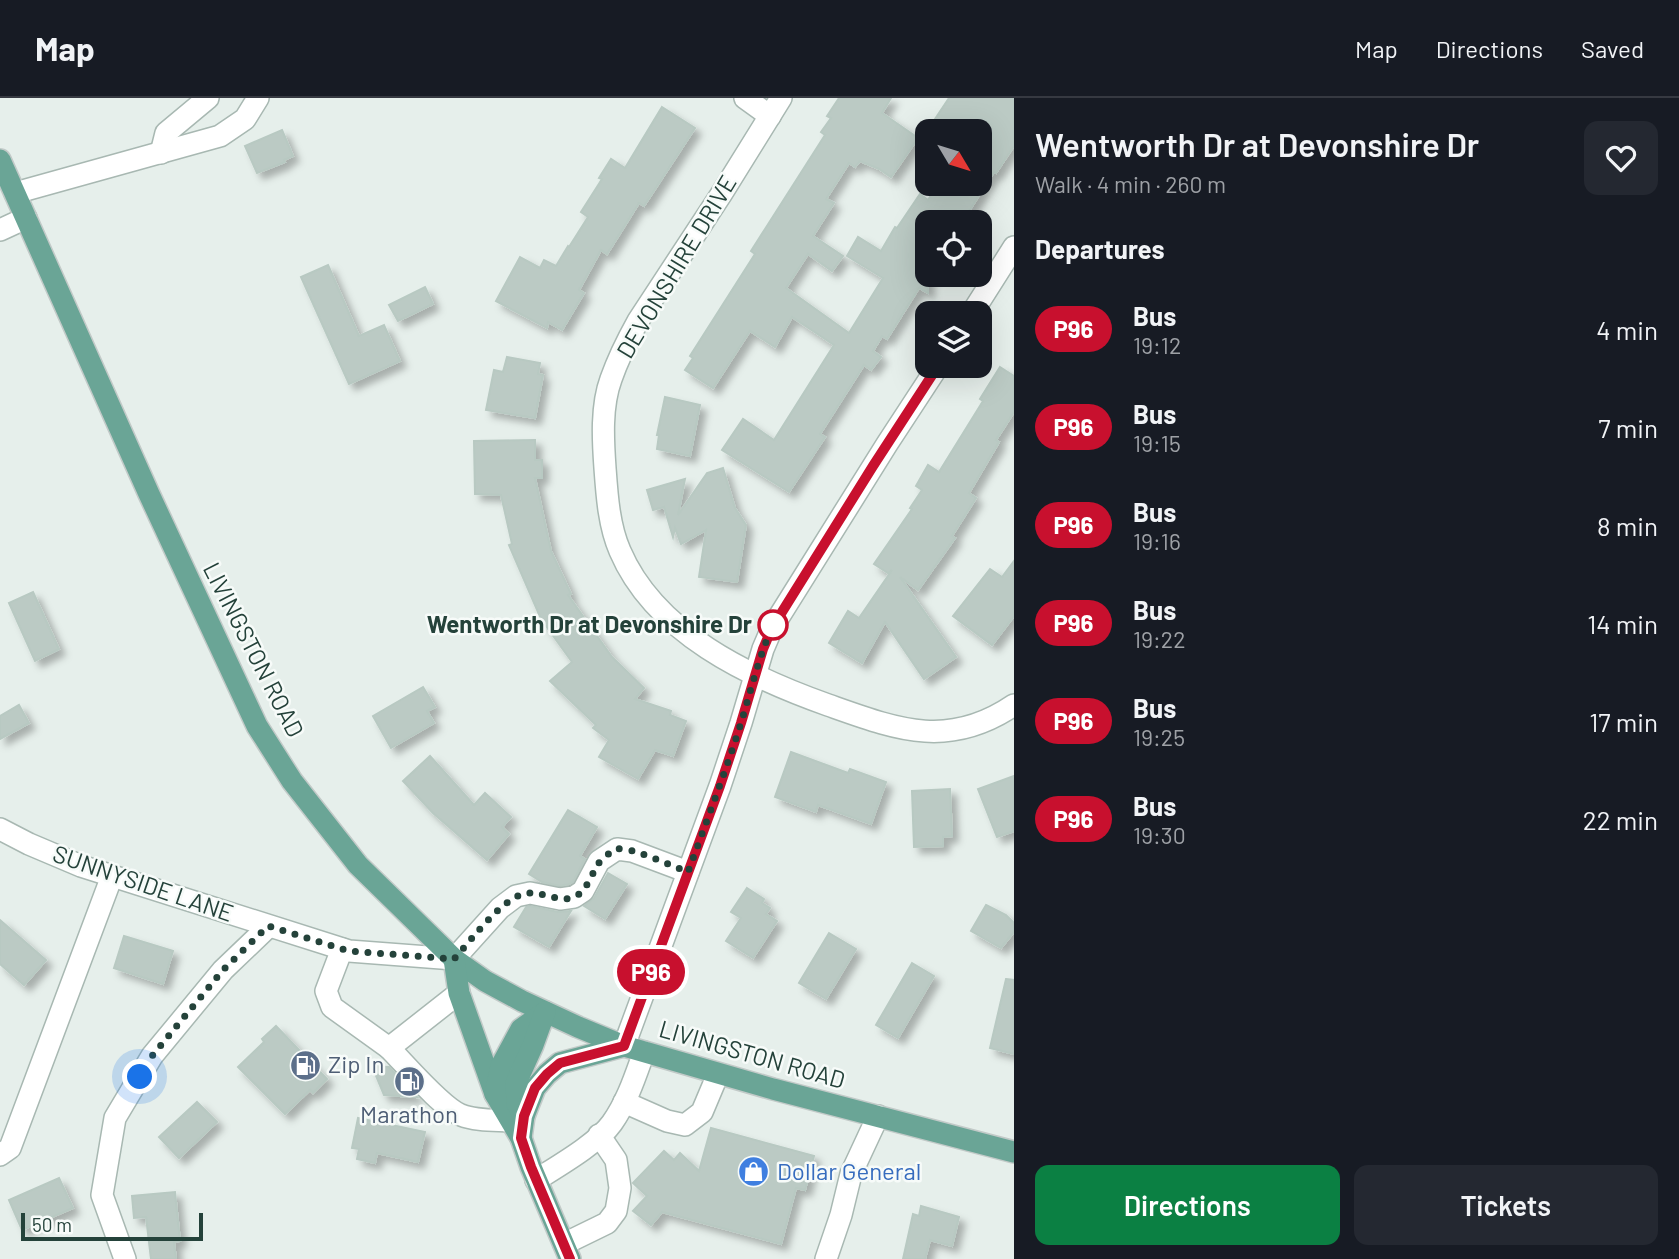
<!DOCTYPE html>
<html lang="en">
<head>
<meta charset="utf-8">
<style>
	:root { --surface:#171b24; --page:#242831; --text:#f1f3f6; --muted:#9ea1a6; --line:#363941; --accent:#0b8043 }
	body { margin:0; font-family:Barlow,sans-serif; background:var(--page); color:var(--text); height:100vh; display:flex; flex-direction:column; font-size:26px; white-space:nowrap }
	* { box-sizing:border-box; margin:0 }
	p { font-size:23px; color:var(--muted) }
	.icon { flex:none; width:38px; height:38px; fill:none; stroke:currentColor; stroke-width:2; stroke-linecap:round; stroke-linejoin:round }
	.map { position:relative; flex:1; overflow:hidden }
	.side { display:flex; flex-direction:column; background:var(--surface); width:665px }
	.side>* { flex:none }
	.badge { padding:0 14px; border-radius:23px; font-size:24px; line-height:46px }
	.needle { width:46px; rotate:128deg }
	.tools { position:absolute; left:915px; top:21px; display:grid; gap:14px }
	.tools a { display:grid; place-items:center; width:77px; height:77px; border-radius:14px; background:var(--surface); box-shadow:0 7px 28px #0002; font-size:35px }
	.scale { position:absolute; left:21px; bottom:18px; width:182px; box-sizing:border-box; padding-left:7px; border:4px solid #24423a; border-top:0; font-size:19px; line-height:24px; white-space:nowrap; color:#24423a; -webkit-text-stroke:5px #f7fbf9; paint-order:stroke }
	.you { position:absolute; width:35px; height:35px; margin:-18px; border:5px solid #fff; border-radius:50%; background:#1a73e8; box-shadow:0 0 0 10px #1a73e833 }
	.map>.badge { position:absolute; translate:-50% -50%; box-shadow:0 0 0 4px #fff }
	h2 { padding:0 21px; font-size:26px; line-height:63px }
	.round { display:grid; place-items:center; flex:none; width:74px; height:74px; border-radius:14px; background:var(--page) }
	.overview { display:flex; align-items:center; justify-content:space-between; height:119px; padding:0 21px }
	h1 { font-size:33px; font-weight:600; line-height:52px }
	.cta { display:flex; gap:14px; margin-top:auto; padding:14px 21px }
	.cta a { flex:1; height:80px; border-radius:14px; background:var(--accent); color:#fff; font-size:28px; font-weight:600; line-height:80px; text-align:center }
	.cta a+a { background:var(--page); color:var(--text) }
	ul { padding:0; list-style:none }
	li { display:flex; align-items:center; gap:21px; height:98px; padding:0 21px }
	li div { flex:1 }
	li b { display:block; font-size:26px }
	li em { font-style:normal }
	li .badge { min-width:77px; font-weight:700; text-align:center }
	header { display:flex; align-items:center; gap:42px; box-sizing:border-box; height:98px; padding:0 35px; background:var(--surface); border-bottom:2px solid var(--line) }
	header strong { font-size:33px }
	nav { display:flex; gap:38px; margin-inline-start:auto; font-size:24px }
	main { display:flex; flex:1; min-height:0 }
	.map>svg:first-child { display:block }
</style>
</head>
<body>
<header>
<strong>Map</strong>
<nav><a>Map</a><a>Directions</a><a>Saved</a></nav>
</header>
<main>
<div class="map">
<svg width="1014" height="1161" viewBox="0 0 1014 1161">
	<defs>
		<filter id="shadow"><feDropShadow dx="6" dy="6" stdDeviation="3.5" flood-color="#0004"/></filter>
	</defs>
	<rect width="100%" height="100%" fill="#e6efeb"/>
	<g fill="#bbcac4" stroke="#b8c9c2" stroke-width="2" filter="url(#shadow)">
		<polygon points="839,0 891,0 882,15 918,40 891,79 879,71 860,63 855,69 849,65 826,101 834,105 813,138 843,158 832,173 808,156 786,190 849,235 883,180 847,158 858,139 881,153 895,129 897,130 920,96 928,102 938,86 980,86 980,33 927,33 949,0 1014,0 1014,48 996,75 994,74 962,124 928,124 928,195 919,190 887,241 882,238 873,253 881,259 871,272 864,267 820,336 825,339 789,394 722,352 743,321 774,342 834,247 792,219 775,249 750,233 713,290 685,272 693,260 690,258 755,156 751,153 825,37 821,34 831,20 827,18"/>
		<polygon points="662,9 695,30 644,108 639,105 607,156 601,152 579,192 584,195 562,232 548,224 547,230 496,203 520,159 540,170 544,162 556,168 568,148 569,149 588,119 581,114 602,81 599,80 611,61 625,70"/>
		<polygon points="282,32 293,58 284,62 285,64 257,75 245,48"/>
		<polygon points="328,167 359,238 384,227 400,263 349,286 301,179"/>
		<polygon points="425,189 433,206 398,223 389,207"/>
		<polygon points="507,259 540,265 538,276 543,277 535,320 486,312 494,272 503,274"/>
		<polygon points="1000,269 1014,278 1014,314 996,342 999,344 969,395 976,400 952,438 955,440 918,492 900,479 956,559 924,581 885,524 862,565 829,545 848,513 859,520 892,472 888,475 874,466 912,411 910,410 922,392 916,388 928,367 939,374 983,303 980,301"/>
		<polygon points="665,299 700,307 690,358 657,351 659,337 657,337"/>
		<polygon points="535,342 535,362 542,362 542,380 535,380 551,453 571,496 568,497 612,559 644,590 635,601 671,613 670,617 686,623 673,658 655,652 638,681 599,659 609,642 593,630 596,627 550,583 572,564 541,521 509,447 512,446 501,397 475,396 474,343"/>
		<polygon points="723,370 735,410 746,427 737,484 699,479 706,432 681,446 675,430 673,439 664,409 653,412 647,392 685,381 678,417 707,375"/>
		<polygon points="1014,463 1014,518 992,547 953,518 990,471 1002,479"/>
		<polygon points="33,494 59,551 35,563 9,505"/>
		<polygon points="423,589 435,609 427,613 434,625 391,650 373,618"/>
		<polygon points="19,607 29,625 0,641 0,618"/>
		<polygon points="791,654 848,675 850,671 886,684 871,726 818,707 816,714 775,699"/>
		<polygon points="430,658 474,707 485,695 511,719 502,729 509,736 487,762 433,715 403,683"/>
		<polygon points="1014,678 1014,733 997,739 978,691"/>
		<polygon points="950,691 952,738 943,739 943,748 914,749 912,693"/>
		<polygon points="568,712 597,729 580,758 585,761 573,784 569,786 560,788 542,784 529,776"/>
		<polygon points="608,775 627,786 605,821 584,808 594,800"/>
		<polygon points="747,790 764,801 762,805 770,810 766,816 777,823 753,860 726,843 741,820 731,814"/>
		<polygon points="986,807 1006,817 1014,825 1014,834 1001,850 971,833"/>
		<polygon points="530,808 558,814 571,813 549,849 514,829 526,809"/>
		<polygon points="0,822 46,862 24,887 0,866"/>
		<polygon points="829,835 856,851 826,901 799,885"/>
		<polygon points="124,838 173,853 163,886 114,870"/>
		<polygon points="912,865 934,878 898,940 876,927"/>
		<polygon points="1006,881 1014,882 1014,956 990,950"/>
		<polygon points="276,928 327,981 313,995 310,992 285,1016 238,969 264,944 262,941"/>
		<polygon points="372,968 389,969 417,999 384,997"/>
		<polygon points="197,1004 217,1024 179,1060 159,1039"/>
		<polygon points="358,1020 425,1034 418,1064 377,1055 375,1065 357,1061 359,1051 352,1050"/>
		<polygon points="711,1030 814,1058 805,1092 796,1090 781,1146 662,1114 651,1127 633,1113 647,1098 633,1085 664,1053 674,1062 680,1055 699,1073"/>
		<polygon points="59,1080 73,1110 22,1132 9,1102"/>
		<polygon points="175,1094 180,1143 174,1144 176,1161 151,1161 146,1119 134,1120 132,1098"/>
		<polygon points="921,1108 959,1119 952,1148 930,1142 925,1161 903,1161 913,1116 919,1118"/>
	</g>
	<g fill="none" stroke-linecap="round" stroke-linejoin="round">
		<defs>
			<g id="minor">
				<polyline points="745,0 770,18"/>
				<path d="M781,0L722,95L638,223C628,241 618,261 611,281C601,308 603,342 605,370C607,398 609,428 620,453C655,535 749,579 828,607C896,631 948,652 1014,607"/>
				<polyline points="161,55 166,35 208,0"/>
				<polyline points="15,95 220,38 245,21 258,0"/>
				<polyline points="0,132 26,120"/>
				<polyline points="972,215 1014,149"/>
				<polyline points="0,731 29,746 81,768 349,853 454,861 500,810 516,798 530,795 560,801 574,799 583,793 599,763 617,751 632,753 688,774"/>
				<polyline points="342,851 326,893 332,909 389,950 459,895"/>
				<polyline points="624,948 720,688 741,625 763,551 772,530 887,346 938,268"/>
				<path d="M389,950C405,966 442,1010 461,1017C476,1023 495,1022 510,1023"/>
				<polyline points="624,1004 667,1023 685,1027 702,1014 718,976"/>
				<polyline points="0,1057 10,1050 112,778"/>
				<path d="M536,1082C558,1068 598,1045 612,1025C627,1004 635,979 644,954"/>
				<polyline points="564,1146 607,1125 616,1113 620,1090 616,1062 599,1037"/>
				<polyline points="125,1161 102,1097 115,1020 152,958 223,872 268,829"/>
				<polyline points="826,1161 841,1117 851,1076 878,1018"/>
			</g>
			<g id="major">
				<polyline points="0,62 149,396 257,628 292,683 358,767 454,861 485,883 522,903 578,929 624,948 773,991 1014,1054"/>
				<polyline points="454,861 459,895 495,996"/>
				<polyline points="545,914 521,931 501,968 495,996 521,1040 531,1069 570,1161"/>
				<polyline points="524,1018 517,1006 516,985 533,947 545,914"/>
				<polyline points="521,1040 524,1018 535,990 547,976 560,965 624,948"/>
			</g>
		</defs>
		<use href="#minor" stroke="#a8b8b2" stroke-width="24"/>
		<use href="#major" stroke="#c2cac8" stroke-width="24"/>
		<use href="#minor" stroke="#fff" stroke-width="21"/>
		<use href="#major" stroke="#6aa596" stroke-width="21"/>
	</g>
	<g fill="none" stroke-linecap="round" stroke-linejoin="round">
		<defs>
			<polyline id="line" points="570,1161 531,1069 521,1040 524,1018 535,990 547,976 560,965 624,948 720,688 741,625 763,551 772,530 873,368 938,268"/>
		</defs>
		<use href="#line" stroke="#fff" stroke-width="16"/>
		<use href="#line" stroke="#c8102e" stroke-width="10"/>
		<path stroke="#24423a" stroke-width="7" stroke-dasharray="0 12.6" d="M140,979L152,958L223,872L268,828L349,853L454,861C471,843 504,796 529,795C544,794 561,806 576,798C586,793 591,778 597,768C600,762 611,753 617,751C630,748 674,769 688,774C706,725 725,675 741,625C751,592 759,558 773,527"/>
	</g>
	<defs>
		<symbol id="fuel-disc" viewBox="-11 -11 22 22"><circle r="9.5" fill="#5c6f8a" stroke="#f7fbf9"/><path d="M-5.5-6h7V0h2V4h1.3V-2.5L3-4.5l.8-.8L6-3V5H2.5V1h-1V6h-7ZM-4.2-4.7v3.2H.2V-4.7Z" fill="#fff"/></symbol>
		<symbol id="shop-disc" viewBox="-11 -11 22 22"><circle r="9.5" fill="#3f7fe0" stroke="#f7fbf9"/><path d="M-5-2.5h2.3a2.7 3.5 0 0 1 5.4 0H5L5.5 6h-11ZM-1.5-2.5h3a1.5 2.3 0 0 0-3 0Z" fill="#fff"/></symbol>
	</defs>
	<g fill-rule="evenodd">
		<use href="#fuel-disc" x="288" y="950" width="35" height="35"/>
		<use href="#fuel-disc" x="392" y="966" width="35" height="35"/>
		<use href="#shop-disc" x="736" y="1056" width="35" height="35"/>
	</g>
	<circle fill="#fff" stroke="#c8102e" stroke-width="3.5" cx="773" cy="527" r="14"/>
	<g text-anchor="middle" stroke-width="5" stroke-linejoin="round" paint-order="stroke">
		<g font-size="24" fill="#24423a" stroke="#f7fbf9">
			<text transform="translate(677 169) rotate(-59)" y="8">DEVONSHIRE DRIVE</text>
			<text transform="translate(253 552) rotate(63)" y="8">LIVINGSTON ROAD</text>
			<text transform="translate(143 786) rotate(19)" y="8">SUNNYSIDE LANE</text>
			<text transform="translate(752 957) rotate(16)" y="8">LIVINGSTON ROAD</text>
		</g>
		<g font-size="24" font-weight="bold" fill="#24423a" stroke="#f7fbf9" text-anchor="end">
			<text x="752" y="535">Wentworth Dr at Devonshire Dr</text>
		</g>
		<g font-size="24" fill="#4e5e75" stroke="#f7fbf9" text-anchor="start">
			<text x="328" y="975">Zip In</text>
			<text x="409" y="1025" text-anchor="middle">Marathon</text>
		</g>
		<g font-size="24" fill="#366cbe" stroke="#f7fbf9" text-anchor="start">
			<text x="777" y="1082">Dollar General</text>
		</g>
	</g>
</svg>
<div class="tools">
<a><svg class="needle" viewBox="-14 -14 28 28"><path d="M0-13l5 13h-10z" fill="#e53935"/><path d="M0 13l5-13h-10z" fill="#9ea1a6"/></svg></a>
<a><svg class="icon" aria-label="locate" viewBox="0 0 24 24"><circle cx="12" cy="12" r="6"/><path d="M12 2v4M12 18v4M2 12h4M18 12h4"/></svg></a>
<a><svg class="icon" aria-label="layers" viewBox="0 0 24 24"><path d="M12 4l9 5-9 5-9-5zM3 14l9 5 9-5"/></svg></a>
</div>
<div class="scale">50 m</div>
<div class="you" style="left:140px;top:979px"></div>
<b class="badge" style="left:651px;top:874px;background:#c8102e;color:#fff">P96</b>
</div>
<section class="side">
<div class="overview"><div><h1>Wentworth Dr at Devonshire Dr</h1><p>Walk · 4 min · 260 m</p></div><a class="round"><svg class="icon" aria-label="heart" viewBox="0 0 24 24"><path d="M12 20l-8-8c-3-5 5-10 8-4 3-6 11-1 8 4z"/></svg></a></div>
<h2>Departures</h2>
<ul>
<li><span class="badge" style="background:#c8102e;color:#fff">P96</span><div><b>Bus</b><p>19:12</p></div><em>4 min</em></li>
<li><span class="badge" style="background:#c8102e;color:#fff">P96</span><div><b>Bus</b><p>19:15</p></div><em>7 min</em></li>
<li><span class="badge" style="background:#c8102e;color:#fff">P96</span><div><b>Bus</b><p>19:16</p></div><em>8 min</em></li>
<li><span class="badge" style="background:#c8102e;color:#fff">P96</span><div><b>Bus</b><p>19:22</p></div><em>14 min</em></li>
<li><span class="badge" style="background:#c8102e;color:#fff">P96</span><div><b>Bus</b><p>19:25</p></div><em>17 min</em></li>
<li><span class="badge" style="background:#c8102e;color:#fff">P96</span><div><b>Bus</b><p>19:30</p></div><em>22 min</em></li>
</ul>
<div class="cta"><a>Directions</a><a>Tickets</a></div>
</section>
</main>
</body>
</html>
